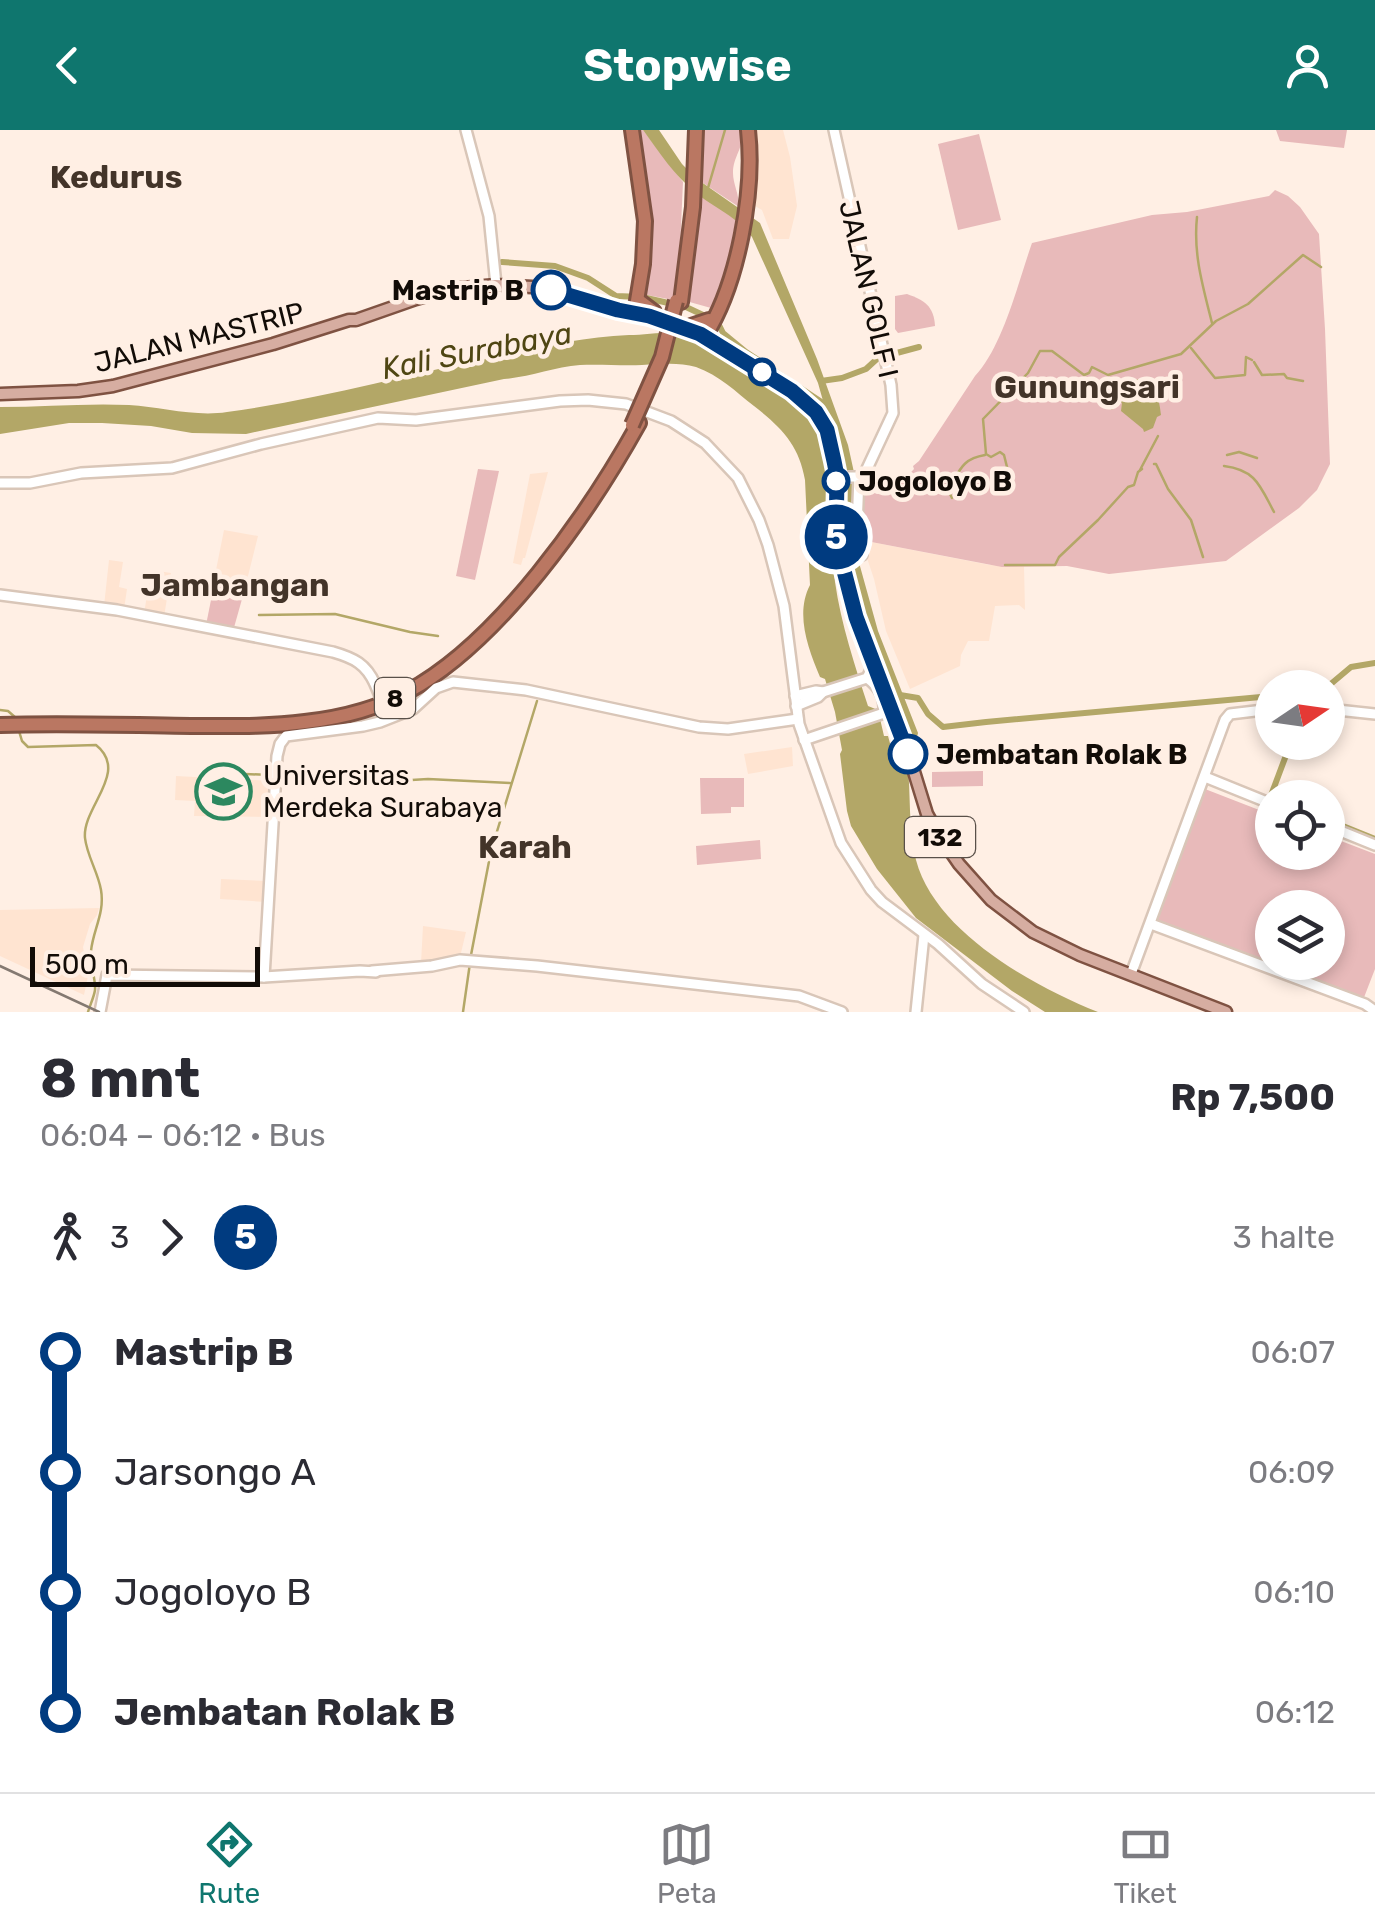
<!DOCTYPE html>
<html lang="id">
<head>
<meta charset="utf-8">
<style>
	:root { --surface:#fff; --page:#f2f2f3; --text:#2b2b33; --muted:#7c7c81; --line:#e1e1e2; --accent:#0f766e }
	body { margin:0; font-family:Rubik,sans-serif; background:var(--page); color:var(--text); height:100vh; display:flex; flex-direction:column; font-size:38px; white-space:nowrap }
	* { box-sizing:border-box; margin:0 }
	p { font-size:32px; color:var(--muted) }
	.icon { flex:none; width:55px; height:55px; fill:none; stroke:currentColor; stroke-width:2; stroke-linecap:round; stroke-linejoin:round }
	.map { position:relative; height:882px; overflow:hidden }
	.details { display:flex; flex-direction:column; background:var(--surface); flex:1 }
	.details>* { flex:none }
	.badge { padding:0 20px; border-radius:32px; font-size:35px; line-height:65px }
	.needle { width:65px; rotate:77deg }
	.tools { position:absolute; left:1255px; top:540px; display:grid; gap:20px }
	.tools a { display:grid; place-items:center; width:90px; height:90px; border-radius:50%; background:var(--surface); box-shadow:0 5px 15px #0003; font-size:50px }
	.scale { position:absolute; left:30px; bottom:25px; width:230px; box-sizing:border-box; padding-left:10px; border:5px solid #120c07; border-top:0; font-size:28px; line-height:35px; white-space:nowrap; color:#120c07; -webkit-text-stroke:8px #ffefe4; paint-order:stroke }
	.map>.badge { position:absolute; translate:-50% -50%; box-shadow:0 0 0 5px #fff }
	.legs { display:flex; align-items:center; gap:15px; height:110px; padding:0 40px; font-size:32px }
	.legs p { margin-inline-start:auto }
	.overview { display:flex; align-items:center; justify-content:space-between; height:170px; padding:0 40px }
	h1 { font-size:55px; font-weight:700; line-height:75px }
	ul { padding:0 40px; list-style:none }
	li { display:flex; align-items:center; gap:35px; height:120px; font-size:38px }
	li i { display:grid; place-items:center; width:15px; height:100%; margin:0 12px; background:currentColor }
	li i::after { content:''; width:25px; height:25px; margin:-12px; border:8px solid; border-radius:50%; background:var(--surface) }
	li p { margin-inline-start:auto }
	li:first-child i { background:linear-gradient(#0000 50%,currentColor 0) }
	li:last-child i { background:linear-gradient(currentColor 50%,#0000 0) }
	header { display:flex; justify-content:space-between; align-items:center; height:130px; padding:0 40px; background:var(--accent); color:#fff; font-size:45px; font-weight:700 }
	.tabs { display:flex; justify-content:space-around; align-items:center; height:140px; border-top:2px solid var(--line); background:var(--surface); font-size:28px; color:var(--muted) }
	.tabs a { display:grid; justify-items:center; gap:5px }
	.tabs .on { color:var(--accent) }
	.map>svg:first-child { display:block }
</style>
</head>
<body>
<header><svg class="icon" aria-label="back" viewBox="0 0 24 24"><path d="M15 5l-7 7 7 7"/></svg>Stopwise<svg class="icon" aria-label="person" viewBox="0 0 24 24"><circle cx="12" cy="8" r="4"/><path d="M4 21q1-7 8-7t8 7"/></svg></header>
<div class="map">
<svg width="1375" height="882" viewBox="0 0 1375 882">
	<rect width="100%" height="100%" fill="#ffefe4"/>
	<g fill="#ffe4d1">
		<polygon points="753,0 783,0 790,27 797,76 789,109 773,109 762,80 755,76 757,42"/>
		<polygon points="548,342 525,428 523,428 521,435 513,433 530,344"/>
		<polygon points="224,400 258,406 244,462 213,455"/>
		<polygon points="861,410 990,435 1024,436 1025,480 1019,475 995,476 989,511 968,511 961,525 960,536 910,559 886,501 874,449"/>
		<polygon points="109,430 123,432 119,457 127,459 124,479 104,476"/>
		<polygon points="151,440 171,443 164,487 144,484"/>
		<polygon points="792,617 793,636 748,644 744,624"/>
		<polygon points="176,646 272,651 270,687 194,686 195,671 175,670"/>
		<polygon points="221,749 268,751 266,772 220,769"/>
		<polygon points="99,778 97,785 90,794 83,817 88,846 84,865 0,826 0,780"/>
		<polygon points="423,796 466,802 460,827 421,833"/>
	</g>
	<g fill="#e8baba" fill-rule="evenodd">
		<polygon points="636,0 643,0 683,52 679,140 673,170 642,164"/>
		<path d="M703,0H742C744,19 733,26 733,43C733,54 739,63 739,77L697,49L700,10Z"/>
		<polygon points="1276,0 1347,0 1344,18 1280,11"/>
		<polygon points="979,4 1001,90 958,100 938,14"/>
		<path d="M1275,60L1288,66L1300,77L1319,104L1325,199L1330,334L1317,360L1299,378L1226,431L1109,444L1067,436L1002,437L861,410L860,357L877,364L892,362L914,339L913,336L919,331L975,246C1003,216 1018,153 1032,113L1152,85L1187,82L1269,66Z"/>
		<polygon points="698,64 736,89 728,133 711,178 686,171"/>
		<path d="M907,164C924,170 934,176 935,196L898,203L895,199V166Z"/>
		<polygon points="478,339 499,341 475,450 456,446"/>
		<polygon points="214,455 244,462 233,501 206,495"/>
		<polygon points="983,641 983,656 932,657 932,642"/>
		<polygon points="700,648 744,648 744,677 731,677 731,683 701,684"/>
		<path d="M1205,659L1272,685V722H1328V706L1375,724V839L1363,870L1155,791ZM1272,778H1328V832H1272Z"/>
		<polygon points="760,710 761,729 697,735 696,716"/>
	</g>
	<g fill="#b3a767">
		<path d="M643,0H659L682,34L697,49L760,93L817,229L848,315L855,347L852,402L853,411L878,501L918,603L916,611L906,623C912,658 907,695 916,730C935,802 1033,856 1098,882H1045L1012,861L916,788L877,739L851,696L847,681L840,624L842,620L835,582L825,549L820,547C808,518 795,484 810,455L805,350C799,315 782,298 754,276C736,262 719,245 696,237C679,232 660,234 642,235C622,236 601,234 580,235C554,237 530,247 504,249L246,304L192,303L151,296L102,293H69L0,304V277C43,277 86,273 129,275C161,277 195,287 227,282C317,270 405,245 494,227C540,217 582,207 629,205C647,205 671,200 689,204C711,210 801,271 814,289C846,331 828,402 835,452C841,494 855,536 868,576L878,580L884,606H888L891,617H894L906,601L866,492L847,428L841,403L844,346L818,253L752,107C738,87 714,78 695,62C674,45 659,22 643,0Z"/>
		<path d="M1137,249C1155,257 1159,265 1161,285L1157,287L1153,298L1144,302L1143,299L1121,281L1122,273L1119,271L1112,280L1104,272L1116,259L1128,264L1129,257L1126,254Z"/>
	</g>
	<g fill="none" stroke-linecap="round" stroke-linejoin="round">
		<g stroke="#b3a767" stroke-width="2.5">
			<polyline points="708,58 725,0"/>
			<path d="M1197,87C1193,124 1203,157 1212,193"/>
			<polyline points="1191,218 1215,248 1245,245 1246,227 1252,230"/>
			<polyline points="1254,232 1262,245 1284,244 1287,248 1303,251"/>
			<polyline points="1227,325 1239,322 1257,328"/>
			<polyline points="1154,334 1156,334 1168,359 1191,390 1203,427"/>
			<path d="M1224,336C1256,340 1260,356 1274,382"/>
			<polyline points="1140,340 1158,306"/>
			<polyline points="1010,349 1004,325 1000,322 991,327 986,324 983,289 1028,243 1040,221 1052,221 1084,245 1089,243 1092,237 1108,245 1181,224 1216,191 1248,174 1303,125 1321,137"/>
			<path d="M952,368L948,360C960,341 961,329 985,325"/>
			<polyline points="1005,435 1055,435 1059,427 1098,390 1128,357 1134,355 1138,342 1142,339"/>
			<polyline points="259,485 335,484 410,502 438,506"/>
			<polyline points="0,580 8,581 16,588"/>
			<path d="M19,601L22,611L28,617L96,615C130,642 82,677 85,708C87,726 98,742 101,760C105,783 93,800 91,821C89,834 96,847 95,860C94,867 90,875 88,882"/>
			<polyline points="224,643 270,645"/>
			<polyline points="278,645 395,651 428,649 510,653"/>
			<polyline points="471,825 491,721 537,571"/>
			<polyline points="463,882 470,833"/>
		</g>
		<g stroke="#b3a767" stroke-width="6">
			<polyline points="502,132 555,136 588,148 616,166 642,167 686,177 703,185 718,193 723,203 746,222 829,277"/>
			<polyline points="821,251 842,248 866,239 878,228 919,217"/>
			<polyline points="1326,558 1351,537 1375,533"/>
			<polyline points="900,565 918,568 928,584 943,597 986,592 1272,566"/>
			<polyline points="1272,669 1270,668 1291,612"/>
			<polyline points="1328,690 1375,709"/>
		</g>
		<defs>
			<g id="secondary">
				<polyline points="466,0 489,86 496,155"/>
				<polyline points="834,0 891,255 893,283 865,343 859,347 837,347"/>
				<polyline points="0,353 30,353 81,343 172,338 261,314 378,288 416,290 560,271 588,270 626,274 671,291 705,313 738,348 759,390 768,415 784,476 799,594 841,713 871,760 882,772 938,814 982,854 1024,882"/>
				<polyline points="841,431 862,425 857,398 859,347"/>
				<path d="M0,465L117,480L333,522C354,528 366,534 375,554"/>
				<path d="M867,548C879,557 885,567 884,583"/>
				<polyline points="795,566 816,561 823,562 867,548 874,534"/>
				<polyline points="796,576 818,567 823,562"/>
				<polyline points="1328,579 1375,584"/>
				<polyline points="804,610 884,583 893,582"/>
				<polyline points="1205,647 1272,674"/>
				<polyline points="1328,696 1375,715"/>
				<polyline points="1151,794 1365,874 1375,881"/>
				<polyline points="372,841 432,836 460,830 537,836 799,866 842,882"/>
				<polyline points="1131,844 1225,590 1230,584 1272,579"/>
				<polyline points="264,847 277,626 280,614 286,606 363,596 380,592 413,579 436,558 453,552 526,560 699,597 728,599 798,589"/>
				<polyline points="100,882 107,845 264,847 360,841 376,842"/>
				<polyline points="916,882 924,805"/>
			</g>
			<polyline id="primary" points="0,264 78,261 113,256 273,214 349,190 356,190 416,169 452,159 496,155 532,157 649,185 700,204 792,261 819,286 830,310 837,347 836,410 856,487 903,606 927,684 937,702 959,734 991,770 1033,802 1080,825 1226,882"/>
			<g id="highway">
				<polyline points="632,0 645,91 643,134 635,183"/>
				<polyline points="638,170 654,182"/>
				<polyline points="681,172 693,77 696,0"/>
				<polyline points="691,196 709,190"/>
				<path d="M705,206C738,154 755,61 748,0"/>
				<path d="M0,595C63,593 127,595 191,596C229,596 267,597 305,592C339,588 377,579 407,562C499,513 589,383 639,293"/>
			</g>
		</defs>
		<use href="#secondary" stroke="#d9c6b8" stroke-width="14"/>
		<use href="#primary" stroke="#7f5242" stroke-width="15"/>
		<use href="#highway" stroke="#7f5242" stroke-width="18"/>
		<use href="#secondary" stroke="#fff" stroke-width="9"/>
		<use href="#primary" stroke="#d6ada1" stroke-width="10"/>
		<use href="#highway" stroke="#ba7762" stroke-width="12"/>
		<polyline stroke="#847971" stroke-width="2.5" points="0,836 99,882"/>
		<defs>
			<polyline id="secondary-bridge" points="375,554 388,585"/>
			<polyline id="highway-bridge" points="632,295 662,227 676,171"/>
		</defs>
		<use href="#secondary-bridge" stroke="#d9c6b8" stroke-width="14" stroke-linecap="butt"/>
		<use href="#highway-bridge" stroke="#7f5242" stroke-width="18" stroke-linecap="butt"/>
		<use href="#secondary-bridge" stroke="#fff" stroke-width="9"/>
		<use href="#highway-bridge" stroke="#ba7762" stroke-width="12"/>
	</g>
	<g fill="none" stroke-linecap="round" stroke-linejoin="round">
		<defs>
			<polyline id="line-1" points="551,160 618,180 649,186 700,204 792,261 816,282 827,300 834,331 837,346 836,410 856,487 908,624"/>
		</defs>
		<use href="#line-1" stroke="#fff" stroke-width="22"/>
		<use href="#line-1" stroke="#003b80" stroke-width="15"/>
	</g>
	<defs>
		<symbol id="university-ring" viewBox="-11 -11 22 22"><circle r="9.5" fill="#ffefe4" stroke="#2c885f" stroke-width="1.5"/><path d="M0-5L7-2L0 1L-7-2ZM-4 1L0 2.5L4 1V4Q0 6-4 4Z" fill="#2c885f"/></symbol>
	</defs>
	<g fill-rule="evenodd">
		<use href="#university-ring" x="192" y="630" width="63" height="63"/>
	</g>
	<g fill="#fff" stroke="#003b80" stroke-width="5">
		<circle cx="551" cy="160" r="18"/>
		<circle cx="762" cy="242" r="12"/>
		<circle cx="836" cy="351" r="12"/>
		<circle cx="908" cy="624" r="18"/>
	</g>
	<g text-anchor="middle" stroke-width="9" stroke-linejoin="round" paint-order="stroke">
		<g fill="#ffefe4" stroke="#595049" stroke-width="2.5">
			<rect x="375" y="548" width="40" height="40" rx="8"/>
			<rect x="905" y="687" width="70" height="40" rx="8"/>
		</g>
		<g font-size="25" font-weight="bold" fill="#120c07">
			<text x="395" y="577">8</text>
			<text x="940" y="716">132</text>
		</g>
		<g font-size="28" fill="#120c07" stroke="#ffefe4">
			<text transform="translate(869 159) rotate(77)" y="10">JALAN GOLF I</text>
			<text transform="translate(199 207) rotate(-14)" y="10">JALAN MASTRIP</text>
		</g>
		<g font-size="28" font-weight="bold" fill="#120c07" stroke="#ffefe4" text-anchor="start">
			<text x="524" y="170" text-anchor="end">Mastrip B</text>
			<text x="858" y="361">Jogoloyo B</text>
			<text x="936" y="634">Jembatan Rolak B</text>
		</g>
		<g font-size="28" fill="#120c07" stroke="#ffefe4" text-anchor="start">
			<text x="263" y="655">Universitas<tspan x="263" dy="32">Merdeka Surabaya</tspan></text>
		</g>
		<g font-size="30" font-style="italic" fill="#4f4613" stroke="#ffefe4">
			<text transform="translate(477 221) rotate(-11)" y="10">Kali Surabaya</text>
		</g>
		<g font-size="32" font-weight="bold" fill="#433429" stroke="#ffefe4">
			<text x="116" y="58">Kedurus</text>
			<text x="1087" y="268">Gunungsari</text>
			<text x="235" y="466">Jambangan</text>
			<text x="525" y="728">Karah</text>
		</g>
	</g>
</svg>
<div class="tools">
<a><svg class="needle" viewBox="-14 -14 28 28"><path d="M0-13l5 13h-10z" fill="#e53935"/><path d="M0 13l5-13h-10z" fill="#7c7c81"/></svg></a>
<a><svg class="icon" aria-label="locate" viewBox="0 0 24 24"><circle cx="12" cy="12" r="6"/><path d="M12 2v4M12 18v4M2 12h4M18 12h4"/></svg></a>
<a><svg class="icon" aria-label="layers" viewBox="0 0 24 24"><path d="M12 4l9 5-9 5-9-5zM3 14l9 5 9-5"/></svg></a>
</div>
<div class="scale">500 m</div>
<b class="badge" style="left:836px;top:407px;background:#003b80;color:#fff">5</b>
</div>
<section class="details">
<div class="overview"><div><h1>8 mnt</h1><p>06:04 – 06:12 · Bus</p></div><b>Rp 7,500</b></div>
<div class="legs"><svg class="icon" aria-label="walk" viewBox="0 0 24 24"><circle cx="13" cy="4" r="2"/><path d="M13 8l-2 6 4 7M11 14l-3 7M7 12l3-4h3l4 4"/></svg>3<svg class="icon" aria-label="forward" viewBox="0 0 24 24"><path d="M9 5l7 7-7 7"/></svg><b class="badge" style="background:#003b80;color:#fff">5</b><p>3 halte</p></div>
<ul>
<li><i style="color:#003b80"></i><b>Mastrip B</b><p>06:07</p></li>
<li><i style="color:#003b80"></i><span>Jarsongo A</span><p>06:09</p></li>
<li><i style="color:#003b80"></i><span>Jogoloyo B</span><p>06:10</p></li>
<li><i style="color:#003b80"></i><b>Jembatan Rolak B</b><p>06:12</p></li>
</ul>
</section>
<nav class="tabs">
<a class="on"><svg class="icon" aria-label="directions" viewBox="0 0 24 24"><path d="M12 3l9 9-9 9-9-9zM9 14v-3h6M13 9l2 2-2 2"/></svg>Rute</a>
<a><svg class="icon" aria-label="map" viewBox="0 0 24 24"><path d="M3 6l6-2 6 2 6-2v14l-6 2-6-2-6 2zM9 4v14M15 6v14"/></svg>Peta</a>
<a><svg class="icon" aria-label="tickets" viewBox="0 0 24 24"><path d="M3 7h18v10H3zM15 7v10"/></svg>Tiket</a>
</nav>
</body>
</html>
